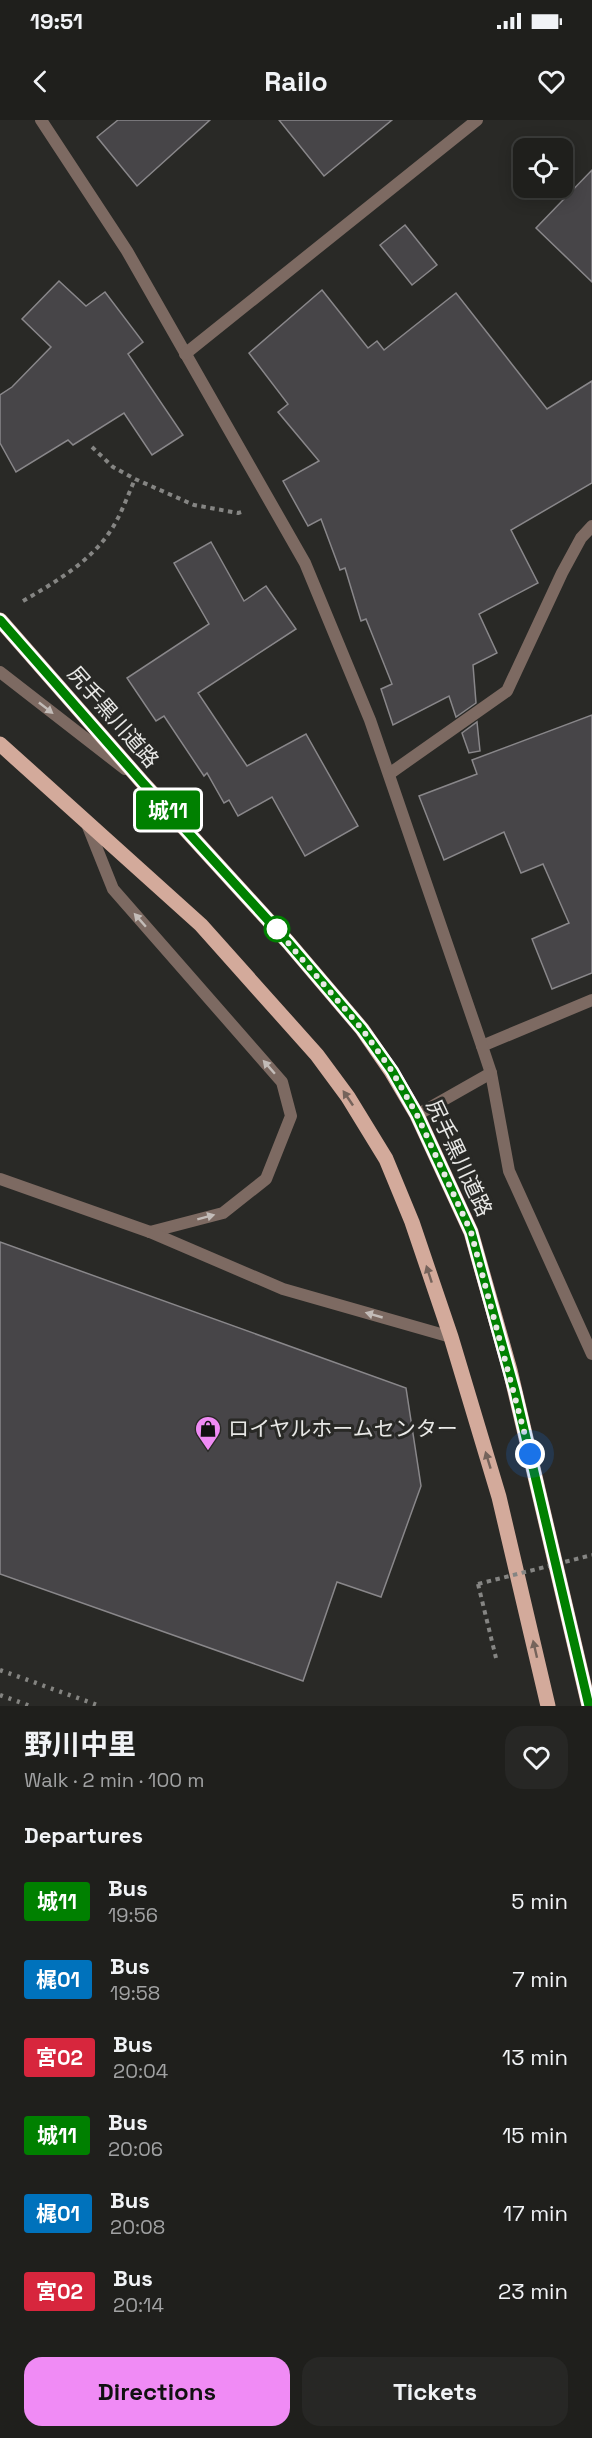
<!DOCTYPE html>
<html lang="en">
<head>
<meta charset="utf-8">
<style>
	:root { --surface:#1f1f1c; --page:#272725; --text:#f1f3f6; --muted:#a1a2a3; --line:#3c3d3b; --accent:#f08bf5 }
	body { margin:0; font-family:"Space Grotesk","Noto Sans JP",sans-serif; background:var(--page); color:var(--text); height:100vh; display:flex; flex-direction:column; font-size:22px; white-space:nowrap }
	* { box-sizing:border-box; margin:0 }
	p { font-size:20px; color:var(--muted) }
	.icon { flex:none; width:33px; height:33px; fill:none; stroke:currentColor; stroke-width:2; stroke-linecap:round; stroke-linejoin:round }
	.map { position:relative; height:1586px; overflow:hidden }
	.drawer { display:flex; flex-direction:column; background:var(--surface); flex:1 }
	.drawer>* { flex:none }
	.badge { padding:0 12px; border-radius:4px; font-size:21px; line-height:39px }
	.controls { position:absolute; left:513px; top:18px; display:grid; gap:12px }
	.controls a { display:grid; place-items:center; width:60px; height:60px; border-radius:12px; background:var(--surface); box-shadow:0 3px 15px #0003,0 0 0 2px var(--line); font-size:30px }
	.you { position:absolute; width:30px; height:30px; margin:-15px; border:4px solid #fff; border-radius:50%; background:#1a73e8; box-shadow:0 0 0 9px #1a73e833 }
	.map>.badge { position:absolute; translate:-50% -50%; box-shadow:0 0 0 3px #fff }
	h2 { padding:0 24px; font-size:22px; line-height:54px }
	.round { display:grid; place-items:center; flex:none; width:63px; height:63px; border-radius:18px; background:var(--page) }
	.overview { display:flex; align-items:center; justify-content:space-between; height:102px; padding:0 24px }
	h1 { font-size:28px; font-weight:700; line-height:45px }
	.cta { display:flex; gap:12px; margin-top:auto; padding:12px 24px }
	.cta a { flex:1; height:69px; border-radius:18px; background:var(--accent); color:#111; font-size:24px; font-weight:700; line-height:69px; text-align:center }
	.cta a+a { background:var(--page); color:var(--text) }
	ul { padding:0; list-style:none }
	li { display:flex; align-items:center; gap:18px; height:78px; padding:0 24px }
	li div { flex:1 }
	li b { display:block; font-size:22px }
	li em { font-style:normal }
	li .badge { min-width:66px; font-weight:700; text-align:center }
	.status { display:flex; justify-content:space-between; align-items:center; height:42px; padding:0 30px; background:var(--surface); direction:ltr }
	.status svg { height:16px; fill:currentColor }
	header { display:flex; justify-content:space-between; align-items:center; height:78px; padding:0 24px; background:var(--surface); font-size:27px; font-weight:700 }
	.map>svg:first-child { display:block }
</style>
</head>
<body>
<div class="status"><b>19:51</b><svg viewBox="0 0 49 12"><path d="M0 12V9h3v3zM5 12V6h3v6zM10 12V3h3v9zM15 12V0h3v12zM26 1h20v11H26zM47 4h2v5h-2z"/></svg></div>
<header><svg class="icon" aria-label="back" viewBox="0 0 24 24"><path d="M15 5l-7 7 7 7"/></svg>Railo<svg class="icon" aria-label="heart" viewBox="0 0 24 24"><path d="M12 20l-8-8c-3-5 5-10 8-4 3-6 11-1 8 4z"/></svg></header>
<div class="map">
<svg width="592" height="1586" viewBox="0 0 592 1586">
	<rect width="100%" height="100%" fill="#292926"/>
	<g fill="#474548" stroke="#89878a" stroke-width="1.5">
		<polygon points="118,0 210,0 137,66 97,17"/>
		<polygon points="279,0 392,0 324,56"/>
		<polygon points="592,50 592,162 536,108"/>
		<polygon points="405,105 437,145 412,165 380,125"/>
		<polygon points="59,161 86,186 105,172 143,222 128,234 183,315 152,335 124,293 73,325 68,320 16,352 0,323 0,275 12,267 51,227 22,199"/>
		<polygon points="322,170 368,228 377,221 384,230 456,173 547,289 592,261 592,363 511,410 538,463 479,494 497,533 473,545 476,583 456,597 449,576 393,605 381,569 392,564 366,499 361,501 345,448 340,450 321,399 308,406 283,361 319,341 278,292 288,284 249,233"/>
		<polygon points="211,422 244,481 266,466 296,509 198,573 247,646 306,614 358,706 305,736 272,677 238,696 229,680 224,683 207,653 204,656 164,596 156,601 127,558 209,504 174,443"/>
		<polygon points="592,595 592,853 552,869 532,819 569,803 543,744 521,753 504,712 444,740 419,676 477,654 472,640"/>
		<polygon points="477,602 480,631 469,633 462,613"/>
		<polygon points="0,1122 406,1268 421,1366 381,1477 337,1462 303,1561 0,1454"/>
	</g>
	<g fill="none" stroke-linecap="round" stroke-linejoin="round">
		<g stroke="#858583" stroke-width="4" stroke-dasharray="4.5 4.5" stroke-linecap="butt">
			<polyline points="92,327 113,347 135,359 194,385 238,393 245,391"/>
			<path d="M23,481C57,461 92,441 113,407C122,392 128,375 135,359"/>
			<polyline points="478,1464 496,1538"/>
		</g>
		<g stroke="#7d6a62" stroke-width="12">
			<polyline points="0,552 125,649"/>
			<polyline points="482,926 592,880"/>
		</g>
		<g stroke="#7d6a62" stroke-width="12">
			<polyline points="41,0 127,131 305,443 370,600 482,926 491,953 509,1051 592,1234"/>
			<polyline points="185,234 477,0"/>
			<polyline points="389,654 507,571 562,453 581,418 592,406"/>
			<polyline points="87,704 113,769 282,962 291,996 266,1059 223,1093 150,1112"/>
			<polyline points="417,995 491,953"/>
			<polyline points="0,1059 150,1112 283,1169 451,1217"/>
		</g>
		<g stroke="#d3aa9b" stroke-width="15">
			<polyline points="0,500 143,663 288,822 362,909 391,951 417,995 471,1112 510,1250 589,1586"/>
			<polyline points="0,624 201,805 317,935 348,977 386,1039 412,1102 451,1217 499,1377 548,1586"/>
		</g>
		<g stroke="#848481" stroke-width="4.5" stroke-dasharray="3 6" stroke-linecap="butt">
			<polyline points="0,1550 100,1586"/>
			<polyline points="0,1575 30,1586"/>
		</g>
		<polyline stroke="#858583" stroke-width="4" stroke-dasharray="4.5 4.5" stroke-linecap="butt" points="478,1464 592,1435"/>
	</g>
	<defs><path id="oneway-solid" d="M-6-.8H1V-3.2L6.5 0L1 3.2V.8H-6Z" transform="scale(1.5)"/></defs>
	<g fill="#c3bcb8">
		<use href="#oneway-solid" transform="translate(46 588) rotate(38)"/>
		<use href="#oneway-solid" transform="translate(140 800) rotate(-131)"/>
		<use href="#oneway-solid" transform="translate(269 947) rotate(-131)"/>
		<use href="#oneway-solid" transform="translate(206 1097) rotate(-15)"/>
		<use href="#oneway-solid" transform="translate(374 1195) rotate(-164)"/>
	</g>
	<g fill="#75635b">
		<use href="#oneway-solid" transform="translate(348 978) rotate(-124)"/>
		<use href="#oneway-solid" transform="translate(429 1154) rotate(-108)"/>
		<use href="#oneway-solid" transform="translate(488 1340) rotate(-107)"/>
		<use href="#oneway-solid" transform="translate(535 1529) rotate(-103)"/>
	</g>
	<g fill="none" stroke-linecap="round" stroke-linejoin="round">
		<defs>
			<polyline id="line" points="0,500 143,663 288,822 362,909 392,951 417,995 471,1112 515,1271 589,1586"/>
		</defs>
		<use href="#line" stroke="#fff" stroke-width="14"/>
		<use href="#line" stroke="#008000" stroke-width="9"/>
		<polyline stroke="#e8e8e6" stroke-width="6" stroke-dasharray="0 10.8" points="277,809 272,804 362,909 392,951 417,995 471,1112 530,1334"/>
	</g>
	<defs>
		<symbol id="shop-pin" viewBox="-11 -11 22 30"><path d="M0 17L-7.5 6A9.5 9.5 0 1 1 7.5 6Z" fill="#f08bf5" stroke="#292926"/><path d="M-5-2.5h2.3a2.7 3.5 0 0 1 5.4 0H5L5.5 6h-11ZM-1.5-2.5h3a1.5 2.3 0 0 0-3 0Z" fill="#111"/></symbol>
	</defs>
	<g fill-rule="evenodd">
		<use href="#shop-pin" x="193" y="1294" width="30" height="40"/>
	</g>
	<circle fill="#fff" stroke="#008000" stroke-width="3" cx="277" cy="809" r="12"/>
	<g text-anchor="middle" stroke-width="6" stroke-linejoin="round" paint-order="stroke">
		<g font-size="21" fill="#e8e8e6" stroke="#292926">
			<text transform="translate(113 597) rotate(49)" y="7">尻手黒川道路</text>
			<text transform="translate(459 1038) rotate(65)" y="7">尻手黒川道路</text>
		</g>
		<g font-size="21" fill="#e8e8e6" stroke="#292926" text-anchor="start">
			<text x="228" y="1316">ロイヤルホームセンター</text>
		</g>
	</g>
</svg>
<div class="controls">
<a><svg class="icon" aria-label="locate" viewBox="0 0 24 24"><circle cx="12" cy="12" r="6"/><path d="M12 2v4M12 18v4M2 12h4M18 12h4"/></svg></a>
</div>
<div class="you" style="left:530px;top:1334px"></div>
<b class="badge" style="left:168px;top:690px;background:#008000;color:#fff">城11</b>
</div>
<section class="drawer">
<div class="overview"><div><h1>野川中里</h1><p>Walk · 2 min · 100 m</p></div><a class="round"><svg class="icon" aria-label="heart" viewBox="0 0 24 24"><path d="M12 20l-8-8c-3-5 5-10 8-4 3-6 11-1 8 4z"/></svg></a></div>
<h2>Departures</h2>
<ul>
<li><span class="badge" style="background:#008000;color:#fff">城11</span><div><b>Bus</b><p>19:56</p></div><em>5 min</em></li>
<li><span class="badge" style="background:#0072bc;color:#fff">梶01</span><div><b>Bus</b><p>19:58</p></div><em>7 min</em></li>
<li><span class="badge" style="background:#d7263d;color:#fff">宮02</span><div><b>Bus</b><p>20:04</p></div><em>13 min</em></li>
<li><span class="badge" style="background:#008000;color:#fff">城11</span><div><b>Bus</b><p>20:06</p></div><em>15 min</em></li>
<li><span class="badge" style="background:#0072bc;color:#fff">梶01</span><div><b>Bus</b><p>20:08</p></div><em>17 min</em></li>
<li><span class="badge" style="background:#d7263d;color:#fff">宮02</span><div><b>Bus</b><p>20:14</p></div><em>23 min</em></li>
</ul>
<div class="cta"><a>Directions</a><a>Tickets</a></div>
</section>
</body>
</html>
